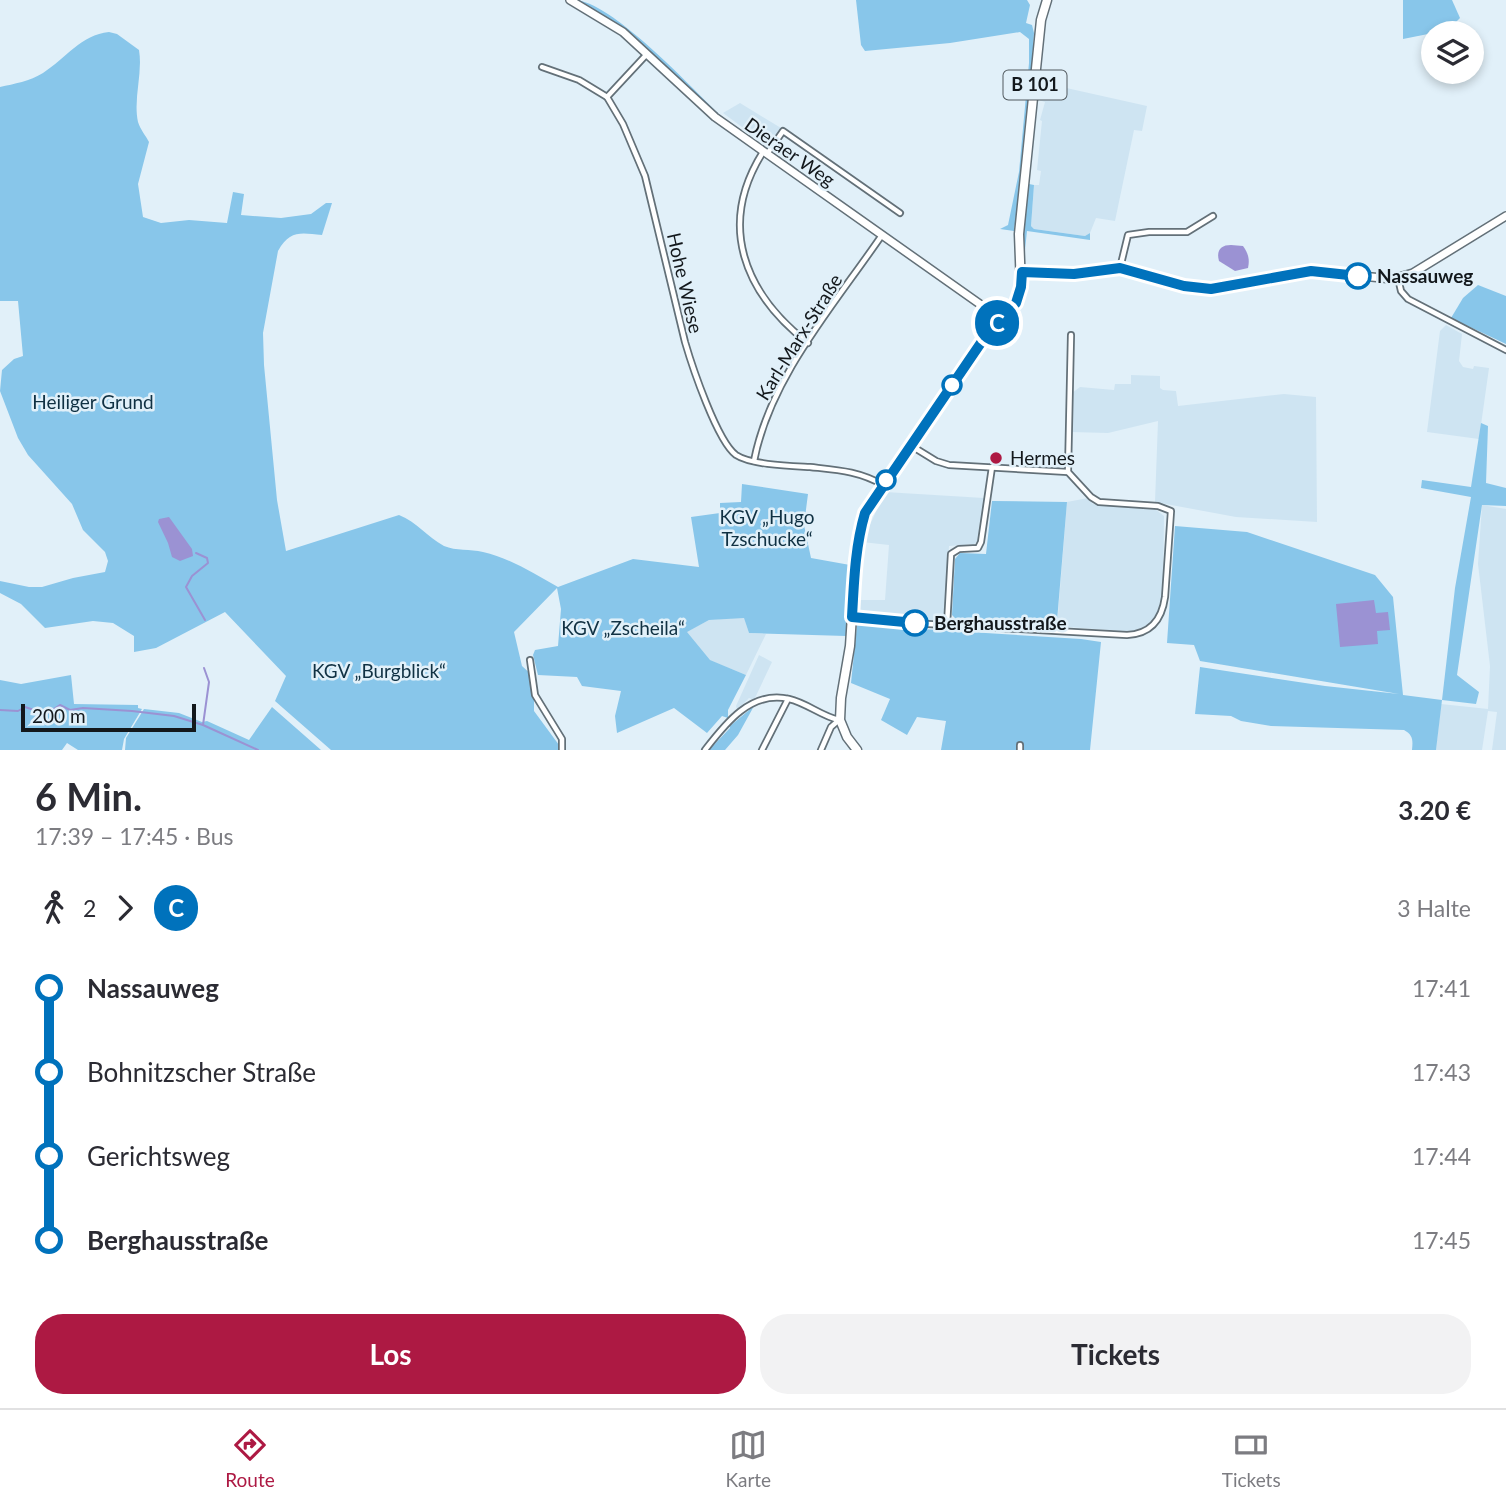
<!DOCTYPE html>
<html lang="de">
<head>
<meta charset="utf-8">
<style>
	:root { --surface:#fff; --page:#f2f2f3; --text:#2b2b33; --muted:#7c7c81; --line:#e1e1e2; --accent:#ad1943 }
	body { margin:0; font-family:Lato,sans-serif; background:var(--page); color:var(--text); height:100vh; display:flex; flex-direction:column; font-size:26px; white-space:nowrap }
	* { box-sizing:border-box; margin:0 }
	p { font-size:23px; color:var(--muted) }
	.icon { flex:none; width:38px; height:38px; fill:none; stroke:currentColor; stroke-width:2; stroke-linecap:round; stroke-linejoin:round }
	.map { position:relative; height:750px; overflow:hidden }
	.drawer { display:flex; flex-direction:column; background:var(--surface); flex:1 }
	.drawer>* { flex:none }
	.badge { padding:0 14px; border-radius:23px; font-size:24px; line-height:46px }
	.tools { position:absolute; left:1421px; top:21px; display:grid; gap:14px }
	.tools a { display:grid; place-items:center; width:63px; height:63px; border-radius:50%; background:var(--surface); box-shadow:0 4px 10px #0003; font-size:35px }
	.scale { position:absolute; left:21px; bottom:18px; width:175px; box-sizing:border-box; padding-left:7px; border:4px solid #13181c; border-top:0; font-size:19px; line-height:24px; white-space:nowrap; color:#13181c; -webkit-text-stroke:5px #e1f0f9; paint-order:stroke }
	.map>.badge { position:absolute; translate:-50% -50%; box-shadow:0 0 0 4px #fff }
	.legs { display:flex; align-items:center; gap:10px; height:77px; padding:0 35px; font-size:23px }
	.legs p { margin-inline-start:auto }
	.headline { display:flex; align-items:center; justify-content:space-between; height:119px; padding:0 35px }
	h1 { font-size:38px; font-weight:700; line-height:52px }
	.cta { display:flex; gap:14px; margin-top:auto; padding:14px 35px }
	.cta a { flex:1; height:80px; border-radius:28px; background:var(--accent); color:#fff; font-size:28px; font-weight:700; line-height:80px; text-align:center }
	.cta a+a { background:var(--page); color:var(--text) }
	ul { padding:0 35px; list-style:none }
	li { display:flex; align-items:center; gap:24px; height:84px; font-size:26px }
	li i { display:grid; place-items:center; width:10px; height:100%; margin:0 9px; background:currentColor }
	li i::after { content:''; width:18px; height:18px; margin:-9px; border:5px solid; border-radius:50%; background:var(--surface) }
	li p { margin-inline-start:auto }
	li:first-child i { background:linear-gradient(#0000 50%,currentColor 0) }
	li:last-child i { background:linear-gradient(currentColor 50%,#0000 0) }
	.tab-bar { display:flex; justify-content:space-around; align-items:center; height:98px; border-top:2px solid var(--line); background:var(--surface); font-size:19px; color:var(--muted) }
	.tab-bar a { display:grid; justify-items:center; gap:4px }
	.tab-bar .selected { color:var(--accent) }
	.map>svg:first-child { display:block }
</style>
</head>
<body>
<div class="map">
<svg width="1506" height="750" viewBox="0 0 1506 750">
	<rect width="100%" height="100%" fill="#e1f0f9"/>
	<g fill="#cee4f2">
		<polygon points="1044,83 1147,106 1142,131 1134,130 1115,221 1096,218 1090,233 1085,236 1034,229 1031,226 1034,185 1039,185 1041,171 1037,170 1042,121 1040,120 1045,102 1039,100 1040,84"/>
		<polygon points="740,103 781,128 769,147 723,113"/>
		<polygon points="1446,325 1462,334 1459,361 1463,367 1473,369 1474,366 1489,368 1479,439 1427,432 1440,331"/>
		<polygon points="1131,375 1160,376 1160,388 1163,390 1176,391 1178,406 1284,394 1316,397 1317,522 1236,517 1155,502 1158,421 1108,433 1071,432 1072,393 1080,387 1114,390 1115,384 1131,384"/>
		<polygon points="885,492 984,498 979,540 974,544 949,546 944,623 872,618 870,614 862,614 860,611 860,600 885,600 889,545 862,542"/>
		<polygon points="1088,498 1093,504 1155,509 1164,516 1163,593 1159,612 1148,626 1132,632 1057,626 1067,502"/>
		<polygon points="1482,505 1506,509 1506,750 1492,750 1497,712 1488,711 1482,750 1436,750 1441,704 1488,709 1490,666 1478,564"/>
		<polygon points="744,617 749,633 766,634 746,675 709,660 686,632 709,620"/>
		<polygon points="759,655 772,662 754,700 749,698 737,710 736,706"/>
	</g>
	<g fill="#88c6ea">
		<path d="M574,0C610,0 691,87 718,113L714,115L629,33Z"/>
		<polygon points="856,0 1027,0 1030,5 1026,23 1032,25 1034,33 1027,134 1014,231 1000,229 1008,225 1019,172 1029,63 1029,39 1020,32 950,43 865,51 861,45"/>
		<polygon points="1403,0 1452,0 1460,18 1448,30 1403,39"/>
		<path d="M109,32L117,34L139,50C143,74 133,98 138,122C140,129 146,136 149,142L138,184L143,217L161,223L189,220L227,223L233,192L244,194L241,215L281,218L311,214L326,203H332L322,235C300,233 290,230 278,251L263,333L264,365L277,500L286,551L399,515C417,522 427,537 444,546C456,551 470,549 483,552C510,558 534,574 558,587L633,559L699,567L691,517L720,513V503L741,502L742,484L808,494L804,525L811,558L850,565L846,636L749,633L744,618L709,620L687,632L710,660L746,675L728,710V718L722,716L707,733L674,708L617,733L615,716L621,691L582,686L577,677L538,675L533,655L535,650L558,646L561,609L557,588L514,632L522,666L534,677V711L559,745V750H331L275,701L286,676L225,612L156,648L134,652V636L113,623L93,621L45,628L21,604L0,593V581L29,587H42L73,578L105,572L108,561L105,552L83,530L72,504L28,455L18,438L0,391L2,370L14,359L23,356L18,301H0V87C14,84 30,81 43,73C66,58 81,35 109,32Z"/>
		<polygon points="1029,184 1034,185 1031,226 1034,229 1085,236 1090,233 1090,240 1027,231 1025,250 1021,250"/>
		<polygon points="1478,285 1506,296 1506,344 1451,318 1463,298"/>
		<path d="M1481,423L1488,426L1486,483L1506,488V506L1482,505L1457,675L1479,692L1476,704L1442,700L1436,750H1412C1413,740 1413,735 1404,730L1271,726L1241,721L1231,716L1195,714L1200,667L1325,686L1399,694L1200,661L1194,645L1167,643L1175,526L1247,532L1375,575L1393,597L1403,695L1442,700L1455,588L1471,497L1421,488L1422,480L1471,487Z"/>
		<polygon points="992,501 1067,502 1057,621 1054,625 957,620 952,615 955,559 960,553 986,554"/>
		<polygon points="857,625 1081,639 1101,642 1090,750 941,750 946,721 917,717 907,735 881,720 890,699 851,683"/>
		<polygon points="71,675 74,704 138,705 138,708 142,709 124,739 122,750 78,750 67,743 62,750 0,750 0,680 21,684"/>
		<polygon points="754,706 738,735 725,750 709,750 730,728 730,726"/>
		<polygon points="272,707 321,750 125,750 126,738 144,709 179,713 202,722 207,721 249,740"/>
	</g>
	<g fill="#9b92d3">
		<path d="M1231,245L1243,246C1248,253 1250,259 1248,268L1235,271L1219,261C1216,250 1221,245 1231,245Z"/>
		<polygon points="169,517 192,549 193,556 180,561 172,557 168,543 158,522 159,519"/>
		<polygon points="1374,600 1376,613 1388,612 1390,630 1377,631 1378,644 1340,647 1336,604"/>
	</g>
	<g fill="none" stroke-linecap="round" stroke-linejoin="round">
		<g stroke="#9b92d3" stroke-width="2">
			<polyline points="196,553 207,558 208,563 192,576 186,587 205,620"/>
			<polyline points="0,710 18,711 25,707 46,714 60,705 70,710 83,708 132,711 174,716 203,725 258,750"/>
			<polyline points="203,725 209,682 204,668"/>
		</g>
		<defs>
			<g id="minor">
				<path d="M542,67L579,80L607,97L623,124L645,176L685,342C692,366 717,441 736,455C751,465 792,466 810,467C837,470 859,471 883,485"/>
				<polyline points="607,97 647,54"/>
				<path d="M763,152C717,225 744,293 808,343"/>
				<polyline points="767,154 783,131 900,213"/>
				<polyline points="1120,268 1128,235 1149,232 1187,232 1213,216"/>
				<polyline points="1398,278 1401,291 1408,299 1506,350"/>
				<polyline points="910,445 936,461 949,465 1068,472"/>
				<path d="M754,461C770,377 835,304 882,235"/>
				<path d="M853,617L874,621L1127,635C1151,634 1162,619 1165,597L1171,511L1158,506L1099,502L1091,497L1068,472L1071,335"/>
				<polyline points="947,625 951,554 959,549 978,548 981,542 992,467"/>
				<polyline points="530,660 535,695 562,739 562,750"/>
				<path d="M705,750C725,724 751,690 789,699C807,703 821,716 839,720"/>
				<polyline points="762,750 788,699"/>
				<polyline points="821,750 831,727 839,720"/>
				<polyline points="1020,750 1020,745"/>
			</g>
			<g id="secondary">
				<polyline points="570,0 623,32 715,117 1001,319"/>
				<polyline points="1022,272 1055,274 1120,268 1184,286 1211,289 1311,271 1392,279 1413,273 1506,216"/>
			</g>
			<polyline id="primary" points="857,750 847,737 840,720 841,698 850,646 855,569 860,531 865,513 883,485 989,331 1016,303 1021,287 1019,234 1041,20 1047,0"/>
		</defs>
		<use href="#minor" stroke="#637078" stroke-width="8"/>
		<use href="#secondary" stroke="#637078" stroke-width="10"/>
		<use href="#primary" stroke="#637078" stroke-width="11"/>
		<use href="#minor" stroke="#fff" stroke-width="4.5"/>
		<use href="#secondary" stroke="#fff" stroke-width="7"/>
		<use href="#primary" stroke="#fff" stroke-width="8"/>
	</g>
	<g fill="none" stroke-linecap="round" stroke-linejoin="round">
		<defs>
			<path id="line-1" d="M915,623L852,617C854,582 855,547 865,513L989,331L1016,303L1021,287L1022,272L1074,274L1120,268L1184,286L1211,289L1311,271L1358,276"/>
		</defs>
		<use href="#line-1" stroke="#fff" stroke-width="16"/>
		<use href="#line-1" stroke="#0072bc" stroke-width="10"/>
	</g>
	<g fill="#fff" stroke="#0072bc" stroke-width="3.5">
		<circle cx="1358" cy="276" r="12"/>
		<circle cx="952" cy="385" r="9"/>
		<circle cx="886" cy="480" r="9"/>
		<circle cx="915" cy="623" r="12"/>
	</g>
	<circle fill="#ad1943" stroke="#e1f0f9" stroke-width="2.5" cx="996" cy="458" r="7"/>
	<g text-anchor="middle" stroke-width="5" stroke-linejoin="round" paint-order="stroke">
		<rect fill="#e1f0f9" stroke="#51595e" stroke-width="2" x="1003.5" y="70.5" width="63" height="29" rx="5"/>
		<g font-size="18" font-weight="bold" fill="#13181c">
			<text x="1035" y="91">B 101</text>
		</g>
		<g font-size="19" fill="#13181c" stroke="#e1f0f9">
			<text transform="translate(790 152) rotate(35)" y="7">Dieraer Weg</text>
			<text transform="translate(685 283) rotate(77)" y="7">Hohe Wiese</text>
			<text transform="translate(799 337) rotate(-58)" y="7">Karl-Marx-Straße</text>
		</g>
		<g font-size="19" font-weight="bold" fill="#13181c" stroke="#e1f0f9" text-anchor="start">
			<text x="1377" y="283">Nassauweg</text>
			<text x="934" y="630">Berghausstraße</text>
		</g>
		<g font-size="19" fill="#103143" stroke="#e1f0f9">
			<text x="93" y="409">Heiliger Grund</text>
			<text x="767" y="524">KGV „Hugo<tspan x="767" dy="22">Tzschucke“</tspan></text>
			<text x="623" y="635">KGV „Zscheila“</text>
			<text x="379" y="678">KGV „Burgblick“</text>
		</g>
		<g font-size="19" fill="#13181c" stroke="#e1f0f9" text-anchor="start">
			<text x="1010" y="465">Hermes</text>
		</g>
	</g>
</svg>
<div class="tools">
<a><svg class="icon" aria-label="layers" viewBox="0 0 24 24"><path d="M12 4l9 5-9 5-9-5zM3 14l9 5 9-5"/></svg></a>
</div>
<div class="scale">200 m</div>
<b class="badge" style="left:997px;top:323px;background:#0072bc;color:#fff">C</b>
</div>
<section class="drawer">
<div class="headline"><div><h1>6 Min.</h1><p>17:39 – 17:45 · Bus</p></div><b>3.20 €</b></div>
<div class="legs"><svg class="icon" aria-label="walk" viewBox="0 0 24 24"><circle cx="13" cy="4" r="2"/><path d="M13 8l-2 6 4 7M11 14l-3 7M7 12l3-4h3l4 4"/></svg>2<svg class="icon" aria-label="forward" viewBox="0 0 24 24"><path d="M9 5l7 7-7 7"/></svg><b class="badge" style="background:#0072bc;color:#fff">C</b><p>3 Halte</p></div>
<ul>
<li><i style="color:#0072bc"></i><b>Nassauweg</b><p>17:41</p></li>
<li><i style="color:#0072bc"></i><span>Bohnitzscher Straße</span><p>17:43</p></li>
<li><i style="color:#0072bc"></i><span>Gerichtsweg</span><p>17:44</p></li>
<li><i style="color:#0072bc"></i><b>Berghausstraße</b><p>17:45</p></li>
</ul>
<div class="cta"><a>Los</a><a>Tickets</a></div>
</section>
<nav class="tab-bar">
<a class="selected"><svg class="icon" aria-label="directions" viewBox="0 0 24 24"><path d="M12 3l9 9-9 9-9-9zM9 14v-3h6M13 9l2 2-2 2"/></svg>Route</a>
<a><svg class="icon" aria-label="map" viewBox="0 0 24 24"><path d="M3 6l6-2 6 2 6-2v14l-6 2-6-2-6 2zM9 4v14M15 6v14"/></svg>Karte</a>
<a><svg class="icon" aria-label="tickets" viewBox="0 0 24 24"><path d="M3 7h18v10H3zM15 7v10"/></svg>Tickets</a>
</nav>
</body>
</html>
